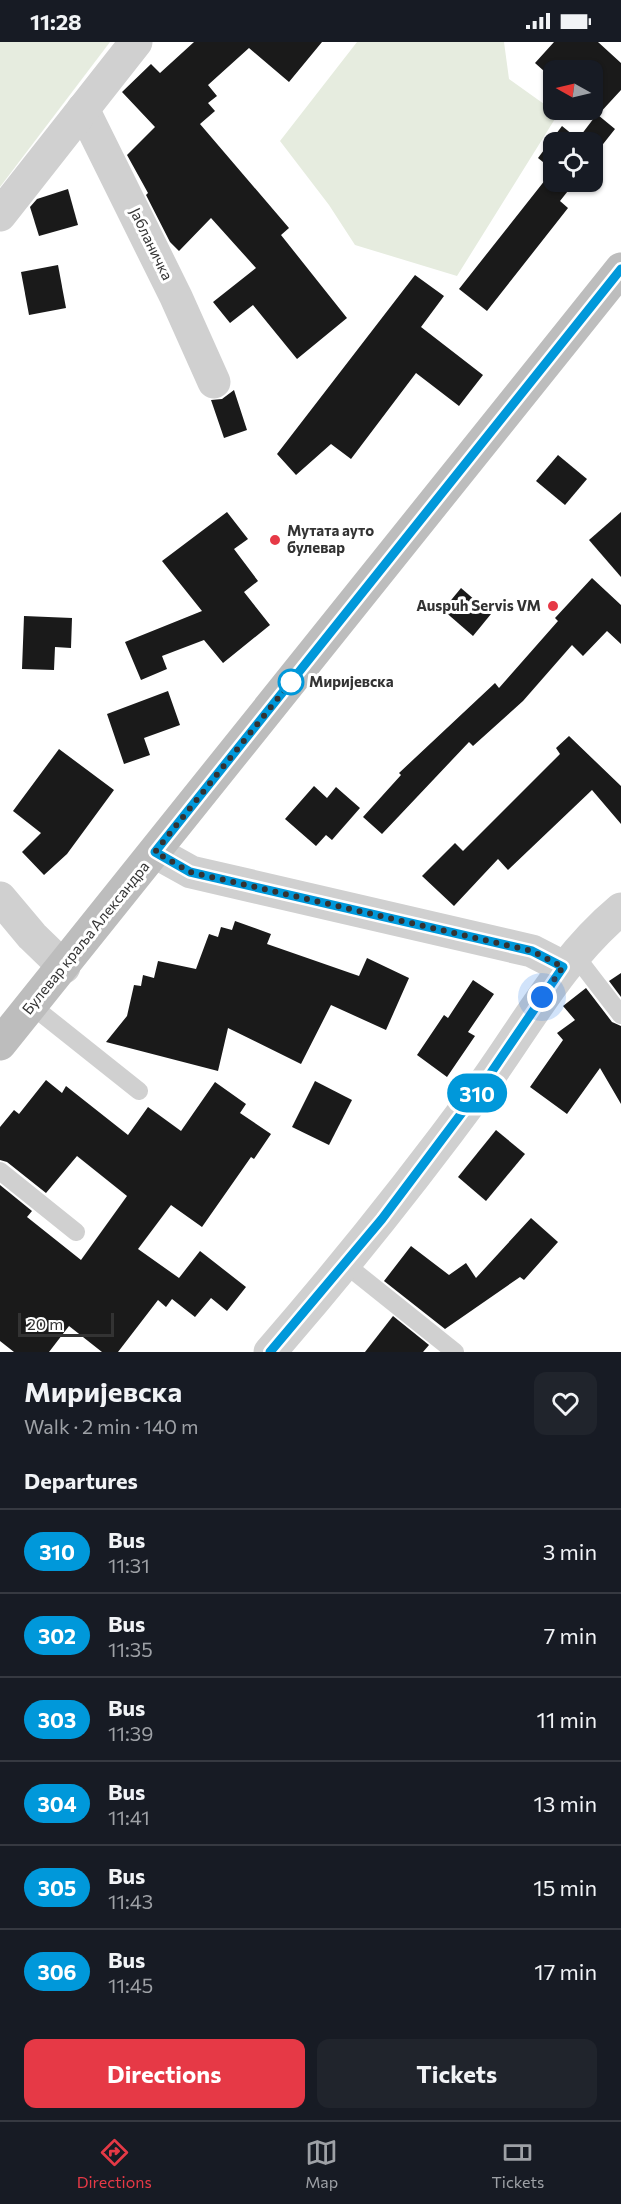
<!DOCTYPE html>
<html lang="en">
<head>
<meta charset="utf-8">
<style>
	:root { --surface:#171b24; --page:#20242c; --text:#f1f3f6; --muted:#9ea1a6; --line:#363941; --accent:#e63946 }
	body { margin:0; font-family:Commissioner,sans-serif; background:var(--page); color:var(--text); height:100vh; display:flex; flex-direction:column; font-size:22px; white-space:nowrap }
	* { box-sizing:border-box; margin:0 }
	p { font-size:20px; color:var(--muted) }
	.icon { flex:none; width:33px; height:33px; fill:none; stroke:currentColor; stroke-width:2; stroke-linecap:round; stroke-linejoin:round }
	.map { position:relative; height:1310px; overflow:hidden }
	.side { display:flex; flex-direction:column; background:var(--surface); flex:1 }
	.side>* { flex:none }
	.badge { padding:0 12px; border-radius:20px; font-size:21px; line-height:39px }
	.needle { width:39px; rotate:278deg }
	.controls { position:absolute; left:543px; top:18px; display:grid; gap:12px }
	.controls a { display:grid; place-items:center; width:60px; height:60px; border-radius:12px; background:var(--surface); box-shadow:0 2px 4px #0004; font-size:30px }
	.scale { position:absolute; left:18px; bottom:15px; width:96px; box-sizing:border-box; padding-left:6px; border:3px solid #333; border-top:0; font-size:16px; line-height:21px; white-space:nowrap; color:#333; -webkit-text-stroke:4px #fff; paint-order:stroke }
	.you { position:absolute; width:30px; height:30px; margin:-15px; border:4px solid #fff; border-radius:50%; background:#1a73e8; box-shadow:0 0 0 9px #1a73e833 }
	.map>.badge { position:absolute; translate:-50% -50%; box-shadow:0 0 0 3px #fff }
	h2 { padding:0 24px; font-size:22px; line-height:54px }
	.round { display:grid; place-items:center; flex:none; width:63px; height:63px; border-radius:12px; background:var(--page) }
	.overview { display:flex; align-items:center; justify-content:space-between; height:102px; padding:0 24px }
	h1 { font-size:28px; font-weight:700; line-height:45px }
	.cta { display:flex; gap:12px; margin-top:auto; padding:12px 24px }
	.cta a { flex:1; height:69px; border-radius:12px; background:var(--accent); color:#fff; font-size:24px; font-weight:700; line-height:69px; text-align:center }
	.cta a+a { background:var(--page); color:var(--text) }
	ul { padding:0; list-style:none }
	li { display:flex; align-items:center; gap:18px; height:84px; padding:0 24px; border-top:2px solid var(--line) }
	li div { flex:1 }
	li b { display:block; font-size:22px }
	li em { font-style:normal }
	li .badge { min-width:66px; font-weight:700; text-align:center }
	.status { display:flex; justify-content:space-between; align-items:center; height:42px; padding:0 30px; background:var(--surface); direction:ltr }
	.status svg { height:16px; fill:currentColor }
	.menu { display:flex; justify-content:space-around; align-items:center; height:84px; border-top:2px solid var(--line); background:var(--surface); font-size:16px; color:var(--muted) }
	.menu a { display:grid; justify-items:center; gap:3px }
	.menu .active { color:var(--accent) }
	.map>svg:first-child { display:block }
</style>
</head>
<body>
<div class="status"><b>11:28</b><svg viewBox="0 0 49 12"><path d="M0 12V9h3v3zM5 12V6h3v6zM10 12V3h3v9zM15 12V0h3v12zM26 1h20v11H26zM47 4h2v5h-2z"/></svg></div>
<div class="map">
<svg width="621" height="1310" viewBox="0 0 621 1310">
	<rect width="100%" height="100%" fill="#fff"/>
	<g fill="#e6ecdf">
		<polygon points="0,0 110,0 0,145"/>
		<polygon points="357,0 504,0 509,37 558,72 457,234 355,203 329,163 280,99"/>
	</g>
	<g fill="#1a1a1a">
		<polygon points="194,0 322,0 289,40 249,6 208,43 217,54 208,61 215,69 200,82 289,186 281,193 347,276 297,317 253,263 230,281 213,260 256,226 211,176 179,209 170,200 146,153 148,151 127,113 155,85 122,50 151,22 160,31"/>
		<polygon points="554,0 598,0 621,21 621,48 598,73 615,87 592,116 592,100 554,100 554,140 575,140 560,159 568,166 487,269 459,247 553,128 538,116 562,84 578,97 594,76 585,68 592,68 592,28 554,28 554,38 535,21"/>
		<polygon points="68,147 78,183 39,194 30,165 37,157"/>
		<polygon points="58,223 66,266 29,273 21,230"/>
		<polygon points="415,233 444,254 421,285 483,333 459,364 416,331 351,417 331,402 296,433 277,412"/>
		<polygon points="234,348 247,388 224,396 211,358 222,357"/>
		<polygon points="558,413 587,437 565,463 536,439"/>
		<polygon points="227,470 248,497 234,507 258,539 244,550 270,583 223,621 204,598 162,614 167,627 141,638 125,600 202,569 162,519"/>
		<polygon points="621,470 621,535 589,498"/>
		<polygon points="592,536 621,563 621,602 607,589 583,614 572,603 523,659 473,704 469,700 382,792 363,775 401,733 399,731 495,641 499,646 558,579 555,576"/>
		<polygon points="461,546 491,572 473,594 443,568"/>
		<polygon points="24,574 72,576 71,606 55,605 54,628 22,627"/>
		<polygon points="168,649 180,683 144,696 150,713 124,722 107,672"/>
		<polygon points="569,694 621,744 621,782 592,748 508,828 498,817 454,864 422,834 455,801 463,809 560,712 556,706"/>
		<polygon points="59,707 114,748 67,812 44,833 22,810 41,791 13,769"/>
		<polygon points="314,744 327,756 336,745 360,766 332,798 326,793 316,804 285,777"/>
		<polygon points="235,879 271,892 267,902 359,934 367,916 409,936 386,988 331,963 301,1022 228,986 218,1029 106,1000 127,974 134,943 141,944 143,933 154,936 158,919 196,927 209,892 218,895 221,885 232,888"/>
		<polygon points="621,931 621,955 609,939"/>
		<polygon points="473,938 494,952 468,990 475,994 447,1035 417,1013 444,973 448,976"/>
		<polygon points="586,946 612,980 621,984 621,1062 600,1026 567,1072 530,1045 563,998 557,991 575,978 563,964"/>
		<polygon points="46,1038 62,1051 66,1044 128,1093 148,1065 181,1089 215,1040 246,1062 240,1071 271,1092 254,1117 251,1115 202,1185 171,1163 138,1207 179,1236 200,1209 246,1245 227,1269 211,1256 195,1275 172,1257 166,1265 158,1258 118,1310 102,1310 69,1284 49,1310 14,1310 0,1299 0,1143 32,1169 27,1175 81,1218 127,1154 77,1114 46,1151 7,1120 0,1118 0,1085 14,1068 19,1072"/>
		<polygon points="315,1039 352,1058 329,1103 292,1085"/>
		<polygon points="496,1088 525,1112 486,1159 458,1135"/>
		<polygon points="531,1176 558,1200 524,1238 520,1235 445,1287 384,1239 411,1204 449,1233 466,1221 476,1236"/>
		<polygon points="393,1274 429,1303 423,1310 365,1310"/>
	</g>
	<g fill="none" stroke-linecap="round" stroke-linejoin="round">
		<g stroke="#d0d0d0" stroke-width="18">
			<polyline points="574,912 621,973"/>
			<polyline points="31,963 139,1049"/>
			<polyline points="0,1129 76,1190"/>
			<polyline points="345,1222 455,1310"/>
		</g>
		<g stroke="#d0d0d0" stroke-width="33">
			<polyline points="83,67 176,255 214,340"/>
			<polyline points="0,173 136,0"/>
			<polyline points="155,810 191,830 532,909 563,925"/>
			<polyline points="0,856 32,894 64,925"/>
			<path d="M270,1310C344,1225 414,1137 481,1046C526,984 561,917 621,867"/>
		</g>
		<polyline stroke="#bdbdbd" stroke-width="33" points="0,1002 621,227"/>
	</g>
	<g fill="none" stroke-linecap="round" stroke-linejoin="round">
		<defs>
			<polyline id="line" points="270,1310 382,1177 482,1044 563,925 532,909 190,830 155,810 621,227"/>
		</defs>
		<use href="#line" stroke="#fff" stroke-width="14"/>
		<use href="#line" stroke="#0098da" stroke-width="9"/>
		<polyline stroke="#333" stroke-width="6" stroke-dasharray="0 10.8" points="291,640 155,810 190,830 532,909 563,925 542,955"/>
	</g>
	<g fill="#e63946" stroke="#fff" stroke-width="2">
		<circle cx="275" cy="498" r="6"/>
		<circle cx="553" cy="564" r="6"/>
	</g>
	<circle fill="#fff" stroke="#0098da" stroke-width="3" cx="291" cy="640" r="12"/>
	<g text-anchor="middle" stroke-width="6" stroke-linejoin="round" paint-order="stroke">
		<g font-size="15" fill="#333" stroke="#fff">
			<text transform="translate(151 202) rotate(64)" y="5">Јабланичка</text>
			<text transform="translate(86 896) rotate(-51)" y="5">Булевар краља Александра</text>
		</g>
		<g font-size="15" font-weight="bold" fill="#333" stroke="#fff" text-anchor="start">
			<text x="287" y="494">Мутата ауто<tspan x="287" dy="17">булевар</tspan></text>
			<text x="541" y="569" text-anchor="end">Auspuh Servis VM</text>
		</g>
		<g font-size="15" font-weight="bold" fill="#333" stroke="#fff" text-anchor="start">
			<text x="309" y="645">Миријевска</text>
		</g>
	</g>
</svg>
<div class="controls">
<a><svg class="needle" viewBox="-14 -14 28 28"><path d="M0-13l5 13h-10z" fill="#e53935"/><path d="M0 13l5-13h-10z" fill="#9ea1a6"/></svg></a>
<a><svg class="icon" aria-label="locate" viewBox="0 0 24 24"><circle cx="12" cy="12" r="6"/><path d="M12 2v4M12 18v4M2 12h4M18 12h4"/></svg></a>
</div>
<div class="scale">20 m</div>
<div class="you" style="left:542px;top:955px"></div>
<b class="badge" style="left:477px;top:1051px;background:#0098da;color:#fff">310</b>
</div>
<section class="side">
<div class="overview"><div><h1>Миријевска</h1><p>Walk · 2 min · 140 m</p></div><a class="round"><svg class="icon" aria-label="heart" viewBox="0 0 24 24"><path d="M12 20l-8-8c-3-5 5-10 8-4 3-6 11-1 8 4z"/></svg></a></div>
<h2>Departures</h2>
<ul>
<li><span class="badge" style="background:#0098da;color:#fff">310</span><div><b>Bus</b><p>11:31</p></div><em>3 min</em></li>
<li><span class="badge" style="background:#0098da;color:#fff">302</span><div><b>Bus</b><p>11:35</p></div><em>7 min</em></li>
<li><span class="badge" style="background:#0098da;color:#fff">303</span><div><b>Bus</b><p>11:39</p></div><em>11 min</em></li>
<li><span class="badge" style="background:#0098da;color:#fff">304</span><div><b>Bus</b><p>11:41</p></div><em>13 min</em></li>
<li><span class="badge" style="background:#0098da;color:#fff">305</span><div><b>Bus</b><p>11:43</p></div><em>15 min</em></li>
<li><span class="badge" style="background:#0098da;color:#fff">306</span><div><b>Bus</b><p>11:45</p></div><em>17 min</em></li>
</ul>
<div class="cta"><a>Directions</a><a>Tickets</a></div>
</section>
<nav class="menu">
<a class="active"><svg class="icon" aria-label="directions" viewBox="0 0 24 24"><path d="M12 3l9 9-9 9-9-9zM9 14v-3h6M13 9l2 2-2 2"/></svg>Directions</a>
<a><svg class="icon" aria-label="map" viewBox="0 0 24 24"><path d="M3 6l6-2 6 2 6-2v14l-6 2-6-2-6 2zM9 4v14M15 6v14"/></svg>Map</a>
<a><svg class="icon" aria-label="tickets" viewBox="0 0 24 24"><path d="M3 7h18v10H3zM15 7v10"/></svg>Tickets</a>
</nav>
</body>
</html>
